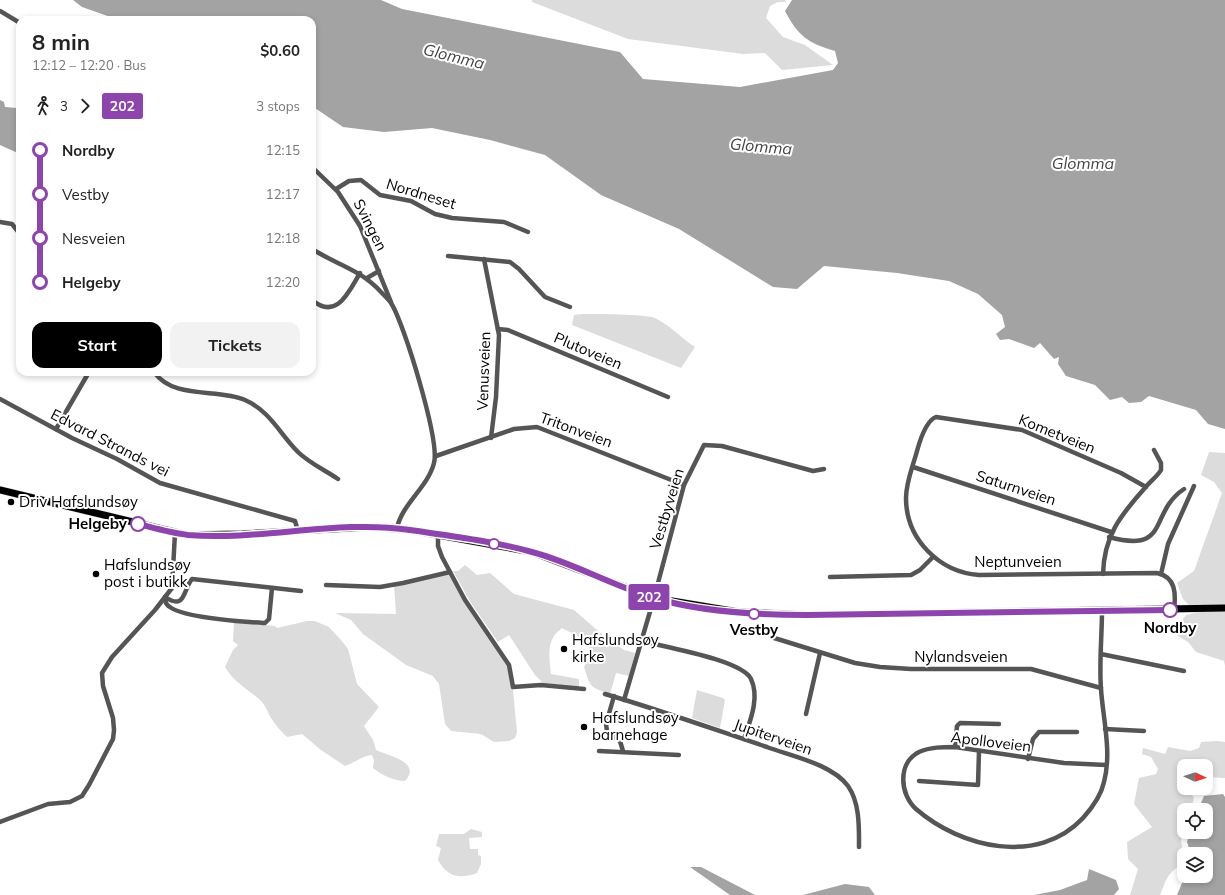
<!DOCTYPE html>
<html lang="en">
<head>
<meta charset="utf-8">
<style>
	:root { --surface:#fff; --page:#f2f2f2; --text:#222; --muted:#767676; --accent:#000 }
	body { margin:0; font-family:Mulish,sans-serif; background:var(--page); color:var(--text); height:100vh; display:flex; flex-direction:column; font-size:15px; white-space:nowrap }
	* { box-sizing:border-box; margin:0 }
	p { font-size:13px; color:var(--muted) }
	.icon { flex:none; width:22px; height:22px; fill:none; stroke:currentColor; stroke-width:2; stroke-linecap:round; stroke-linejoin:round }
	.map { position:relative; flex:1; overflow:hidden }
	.drawer { position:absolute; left:16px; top:16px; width:300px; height:360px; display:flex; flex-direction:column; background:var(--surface); border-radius:12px; box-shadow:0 2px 6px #0003 }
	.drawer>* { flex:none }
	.badge { padding:0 8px; border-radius:3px; font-size:14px; line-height:26px }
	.needle { width:26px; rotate:93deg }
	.tools { position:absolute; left:1177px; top:759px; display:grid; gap:8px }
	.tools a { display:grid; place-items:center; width:36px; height:36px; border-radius:8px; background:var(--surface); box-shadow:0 2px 6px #0003; font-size:20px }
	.map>.badge { position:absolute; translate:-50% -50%; box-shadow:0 0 0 2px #fff }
	.legs { display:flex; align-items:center; gap:6px; height:44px; padding:0 16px; font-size:13px }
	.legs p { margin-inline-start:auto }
	.summary { display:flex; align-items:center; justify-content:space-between; height:68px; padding:0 16px }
	h1 { font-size:22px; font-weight:700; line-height:30px }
	.action { display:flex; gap:8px; margin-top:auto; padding:8px 16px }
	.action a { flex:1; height:46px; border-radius:12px; background:var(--accent); color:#fff; font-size:16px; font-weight:700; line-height:46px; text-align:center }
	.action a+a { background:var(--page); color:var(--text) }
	ul { padding:0 16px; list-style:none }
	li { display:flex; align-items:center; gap:14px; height:44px; font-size:15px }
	li i { display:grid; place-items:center; width:6px; height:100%; margin:0 5px; background:currentColor }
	li i::after { content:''; width:10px; height:10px; margin:-5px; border:3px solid; border-radius:50%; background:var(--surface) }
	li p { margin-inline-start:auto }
	li:first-child i { background:linear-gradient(#0000 50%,currentColor 0) }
	li:last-child i { background:linear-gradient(currentColor 50%,#0000 0) }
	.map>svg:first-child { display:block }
</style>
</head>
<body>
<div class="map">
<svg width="1225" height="895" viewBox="0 0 1225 895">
	<rect width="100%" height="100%" fill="#fff"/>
	<g fill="#dcdcdc">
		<polygon points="532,0 785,0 786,2 778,2 770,6 766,18 783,37 805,45 833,65 782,70 765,53 743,54 628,39 532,2"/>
		<path d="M583,314C596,314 646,314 655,318C670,325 681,338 695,347L681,368L572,325L574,315Z"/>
		<polygon points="1209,452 1225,453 1225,605 1190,606 1183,599 1177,583 1194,571 1222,493 1214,482 1201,475"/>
		<path d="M465,565L477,575L490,573L514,594L574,610L604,636L624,650L635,653L629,676L616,673L610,694C590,687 590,687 584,667L590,654L589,642L562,628C546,639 549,656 551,674L579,679V687L543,683L535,675L509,635L498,642L471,603L453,571H458Z"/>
		<polygon points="450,572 511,669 517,732 515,738 509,741 494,742 481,734 451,731 445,724 439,684 433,676 406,665 363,634 351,620 335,613 396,614 394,585"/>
		<polygon points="1199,612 1225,612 1225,666 1224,661 1196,652 1188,642 1173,633 1186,615"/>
		<path d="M307,621H315L329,627L341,640L348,649L357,684L379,707L364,726L373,740L376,750C386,755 423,762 405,781C395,781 381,775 373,768L374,760L372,755C362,756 354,763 345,766L321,750L302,734L287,737C281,731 275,725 271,718C267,711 265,704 259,699C247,689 233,681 225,667L233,650L238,645L233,641L234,622L275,626L277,628Z"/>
		<polygon points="697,690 723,698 725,700 720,728 692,718"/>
		<path d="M1217,741L1225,742V778L1206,777V766H1184V788H1188L1194,798L1191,810H1184V828L1181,841L1183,850L1187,849L1188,854H1184C1184,865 1176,867 1170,874C1165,879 1163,889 1160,895H1130L1138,869L1128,859L1127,842L1152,827L1134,804L1139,778L1156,774L1158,769L1151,757L1142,754L1143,748L1165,754L1168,747L1190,751L1199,748L1201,742Z"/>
		<path d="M471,829L482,832V837L469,838L470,849H478V855L481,856V864L477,873C460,879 448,878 438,860L441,848L436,846L439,834H464Z"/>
	</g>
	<g fill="#a3a3a3">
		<path d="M73,0H381L402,9L620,52L643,79L740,87L833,70L838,63L835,51C808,43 798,36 785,11L792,0H1225V429L1208,424L1196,410L1149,396L1141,402L1129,403L1122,397L1110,400L1095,385L1066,376L1058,364L1059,357L1054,359L1040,343L1034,348L1009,339L1000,340L996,334L1005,327L1002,315L978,294L949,281L897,273L824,266L797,289L773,287L679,229L601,195L545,155L490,140L432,128L384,132L343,127L312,106V20H119L82,7Z"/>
		<polygon points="0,100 4,102 5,107 17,108 20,114 20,154 0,145"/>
		<polygon points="1223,794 1225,797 1225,895 1177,895 1185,876 1206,876 1206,854 1191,854 1187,842 1190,832 1206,832 1206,810 1198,810 1204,796"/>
		<polygon points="690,867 701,867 755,895 730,895"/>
		<polygon points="1089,869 1116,880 1119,889 1114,895 1034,895 1060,890 1087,880"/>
		<polygon points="845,884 869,887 875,895 803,895"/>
	</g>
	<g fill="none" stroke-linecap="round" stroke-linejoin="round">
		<defs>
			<polyline id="primary" points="0,490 187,535 242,534 369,527 410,530 532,552 654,598 738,612 807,615 1225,608"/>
		</defs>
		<use href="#primary" stroke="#dbdbdb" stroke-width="8"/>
		<g stroke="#555" stroke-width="4.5">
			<polyline points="0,11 20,23"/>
			<polyline points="312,167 338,192 360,226 391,302"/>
			<polyline points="336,189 349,181 361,180 380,195 411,201 435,214 452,218 504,222 528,232"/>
			<polyline points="0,222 12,224 20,234"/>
			<path d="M312,249C337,265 360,269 381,292C384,295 388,299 391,303C404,323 440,441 434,463C428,487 402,504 397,528"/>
			<polyline points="448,256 510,262 519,269 545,297 570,307"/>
			<polyline points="484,259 499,335 496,397 491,438"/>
			<polyline points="367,278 379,271"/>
			<path d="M312,300C337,321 349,291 360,273"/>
			<polyline points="498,329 508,330 668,397"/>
			<path d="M154,372C174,400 217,388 245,400C270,411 280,434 298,452C309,463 325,470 338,479"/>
			<polyline points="0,399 72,438 117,459 160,483 295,521 298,531"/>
			<polyline points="56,429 89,372"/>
			<polyline points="436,456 514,429 537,427 684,485"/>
			<polyline points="913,467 1111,532"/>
			<path d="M1146,487L1121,473L1022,430L936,417C926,421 920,440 917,451C913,466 906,482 906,498C906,539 939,572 979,575L1157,573C1176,577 1176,594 1174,610"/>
			<polyline points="438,534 438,546 442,557 465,600 509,665 513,687 541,685 584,689"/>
			<path d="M1109,537C1171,554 1148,513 1184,489"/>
			<path d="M1103,574C1104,536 1120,516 1144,489C1149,482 1157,477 1161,470V463L1154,450"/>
			<polyline points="1161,574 1168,544 1194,486"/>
			<polyline points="830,577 911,575 920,570 933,557"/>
			<polyline points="326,585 380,587 403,583 450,572"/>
			<path d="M165,597C186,611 183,589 192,579L301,591"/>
			<path d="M165,597C165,598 166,603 166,603C173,618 248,622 265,623L269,619L272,588"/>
			<path d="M1102,610C1102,636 1099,663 1101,689C1103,719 1112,752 1104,782C1101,796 1092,808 1083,818C1038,866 961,848 916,809C900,795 897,763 919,752C930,747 943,747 955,747L1064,763L1106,765"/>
			<polyline points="771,637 855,663 880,667 911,669 1031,669 1101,688"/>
			<path d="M642,641C664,647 742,660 751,679C760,698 750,721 744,739"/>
			<polyline points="1101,654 1184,671"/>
			<path d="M605,694C660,710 713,729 767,747C791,756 832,764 848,786C860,803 859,828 859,847"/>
			<polyline points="614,696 606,724 607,731 620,741 623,751"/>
			<polyline points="624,700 654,598 684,485 704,445 722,446 813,471 824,469"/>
			<polyline points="806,714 820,653"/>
			<polyline points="1105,729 1144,731"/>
			<polyline points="955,747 957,726 960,723 999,724"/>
			<polyline points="599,751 679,755"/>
			<polyline points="1028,759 1033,739 1039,732 1077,732"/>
			<polyline points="919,781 978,785 979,751"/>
			<polyline points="0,822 48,804 70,802 82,796 89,785 113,739 114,730 113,718 103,686 102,673 112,657 155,610 172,588 175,533"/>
		</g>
		<use href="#primary" stroke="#000" stroke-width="7"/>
	</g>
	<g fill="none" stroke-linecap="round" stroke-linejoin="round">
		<defs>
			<path id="line-1" d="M138,524C154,528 171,533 188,535C262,541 337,519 410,530C451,536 493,541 532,552C574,563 612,586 654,598C701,612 757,615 807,615L1170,610"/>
		</defs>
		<use href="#line-1" stroke="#fff" stroke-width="9"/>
		<use href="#line-1" stroke="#8e44ad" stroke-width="6"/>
	</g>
	<g fill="#000" stroke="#fff" stroke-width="1.5">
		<circle cx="11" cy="502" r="4"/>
		<circle cx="96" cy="574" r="4"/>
		<circle cx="564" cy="649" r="4"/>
		<circle cx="584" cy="727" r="4"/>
	</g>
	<g fill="#fff" stroke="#8e44ad" stroke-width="2">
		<circle cx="138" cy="524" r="7"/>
		<circle cx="494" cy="544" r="5"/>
		<circle cx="1170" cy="610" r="7"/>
		<circle cx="754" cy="614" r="5"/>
	</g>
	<g text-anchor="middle" stroke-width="4" stroke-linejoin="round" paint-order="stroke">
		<g font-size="15" fill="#000" stroke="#fff">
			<text transform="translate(421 194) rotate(17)" y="5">Nordneset</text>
			<text transform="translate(370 225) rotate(63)" y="5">Svingen</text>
			<text transform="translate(588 351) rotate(23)" y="5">Plutoveien</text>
			<text transform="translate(484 371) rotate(-88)" y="5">Venusveien</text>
			<text transform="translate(576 430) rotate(20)" y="5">Tritonveien</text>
			<text transform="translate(1057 434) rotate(22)" y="5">Kometveien</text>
			<text transform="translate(110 443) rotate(27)" y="5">Edvard Strands vei</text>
			<text transform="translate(1016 488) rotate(18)" y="5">Saturnveien</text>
			<text transform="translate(667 509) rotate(-73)" y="5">Vestbyveien</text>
			<text x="1018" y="567">Neptunveien</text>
			<text x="961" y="662">Nylandsveien</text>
			<text transform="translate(773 737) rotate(19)" y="5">Jupiterveien</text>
			<text transform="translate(991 742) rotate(7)" y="5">Apolloveien</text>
		</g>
		<g font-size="15" fill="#000" stroke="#fff" text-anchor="start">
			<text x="19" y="507">Driv Hafslundsøy</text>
			<text x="104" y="570">Hafslundsøy<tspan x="104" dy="17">post i butikk</tspan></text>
			<text x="572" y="645">Hafslundsøy<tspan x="572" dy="17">kirke</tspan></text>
			<text x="592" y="723">Hafslundsøy<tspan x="592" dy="17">barnehage</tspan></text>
		</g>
		<g font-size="15" font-weight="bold" fill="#000" stroke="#fff">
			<text x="127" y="529" text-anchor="end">Helgeby</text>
			<text x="1170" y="633">Nordby</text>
			<text x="754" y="635">Vestby</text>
		</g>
		<g font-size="16" font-style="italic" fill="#444" stroke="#fff">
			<text transform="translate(454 56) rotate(14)" y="6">Glomma</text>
			<text transform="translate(761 146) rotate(5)" y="6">Glomma</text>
			<text x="1083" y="169">Glomma</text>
		</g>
	</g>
</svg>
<div class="tools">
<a><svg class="needle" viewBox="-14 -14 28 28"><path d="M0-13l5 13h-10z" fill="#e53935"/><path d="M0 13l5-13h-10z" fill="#767676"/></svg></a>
<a><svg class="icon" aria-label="locate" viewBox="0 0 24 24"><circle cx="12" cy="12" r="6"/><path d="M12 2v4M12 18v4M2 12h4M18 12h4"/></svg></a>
<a><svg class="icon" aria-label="layers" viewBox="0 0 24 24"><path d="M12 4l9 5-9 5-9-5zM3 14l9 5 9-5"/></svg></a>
</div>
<b class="badge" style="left:649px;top:597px;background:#8e44ad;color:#fff">202</b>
<section class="drawer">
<div class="summary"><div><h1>8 min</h1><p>12:12 – 12:20 · Bus</p></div><b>$0.60</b></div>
<div class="legs"><svg class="icon" aria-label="walk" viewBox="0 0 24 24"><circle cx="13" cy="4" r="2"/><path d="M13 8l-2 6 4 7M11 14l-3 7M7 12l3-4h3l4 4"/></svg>3<svg class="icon" aria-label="forward" viewBox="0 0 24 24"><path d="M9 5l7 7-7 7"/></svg><b class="badge" style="background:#8e44ad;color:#fff">202</b><p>3 stops</p></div>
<ul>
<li><i style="color:#8e44ad"></i><b>Nordby</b><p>12:15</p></li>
<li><i style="color:#8e44ad"></i><span>Vestby</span><p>12:17</p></li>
<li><i style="color:#8e44ad"></i><span>Nesveien</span><p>12:18</p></li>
<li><i style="color:#8e44ad"></i><b>Helgeby</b><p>12:20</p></li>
</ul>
<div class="action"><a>Start</a><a>Tickets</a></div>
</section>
</div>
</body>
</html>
